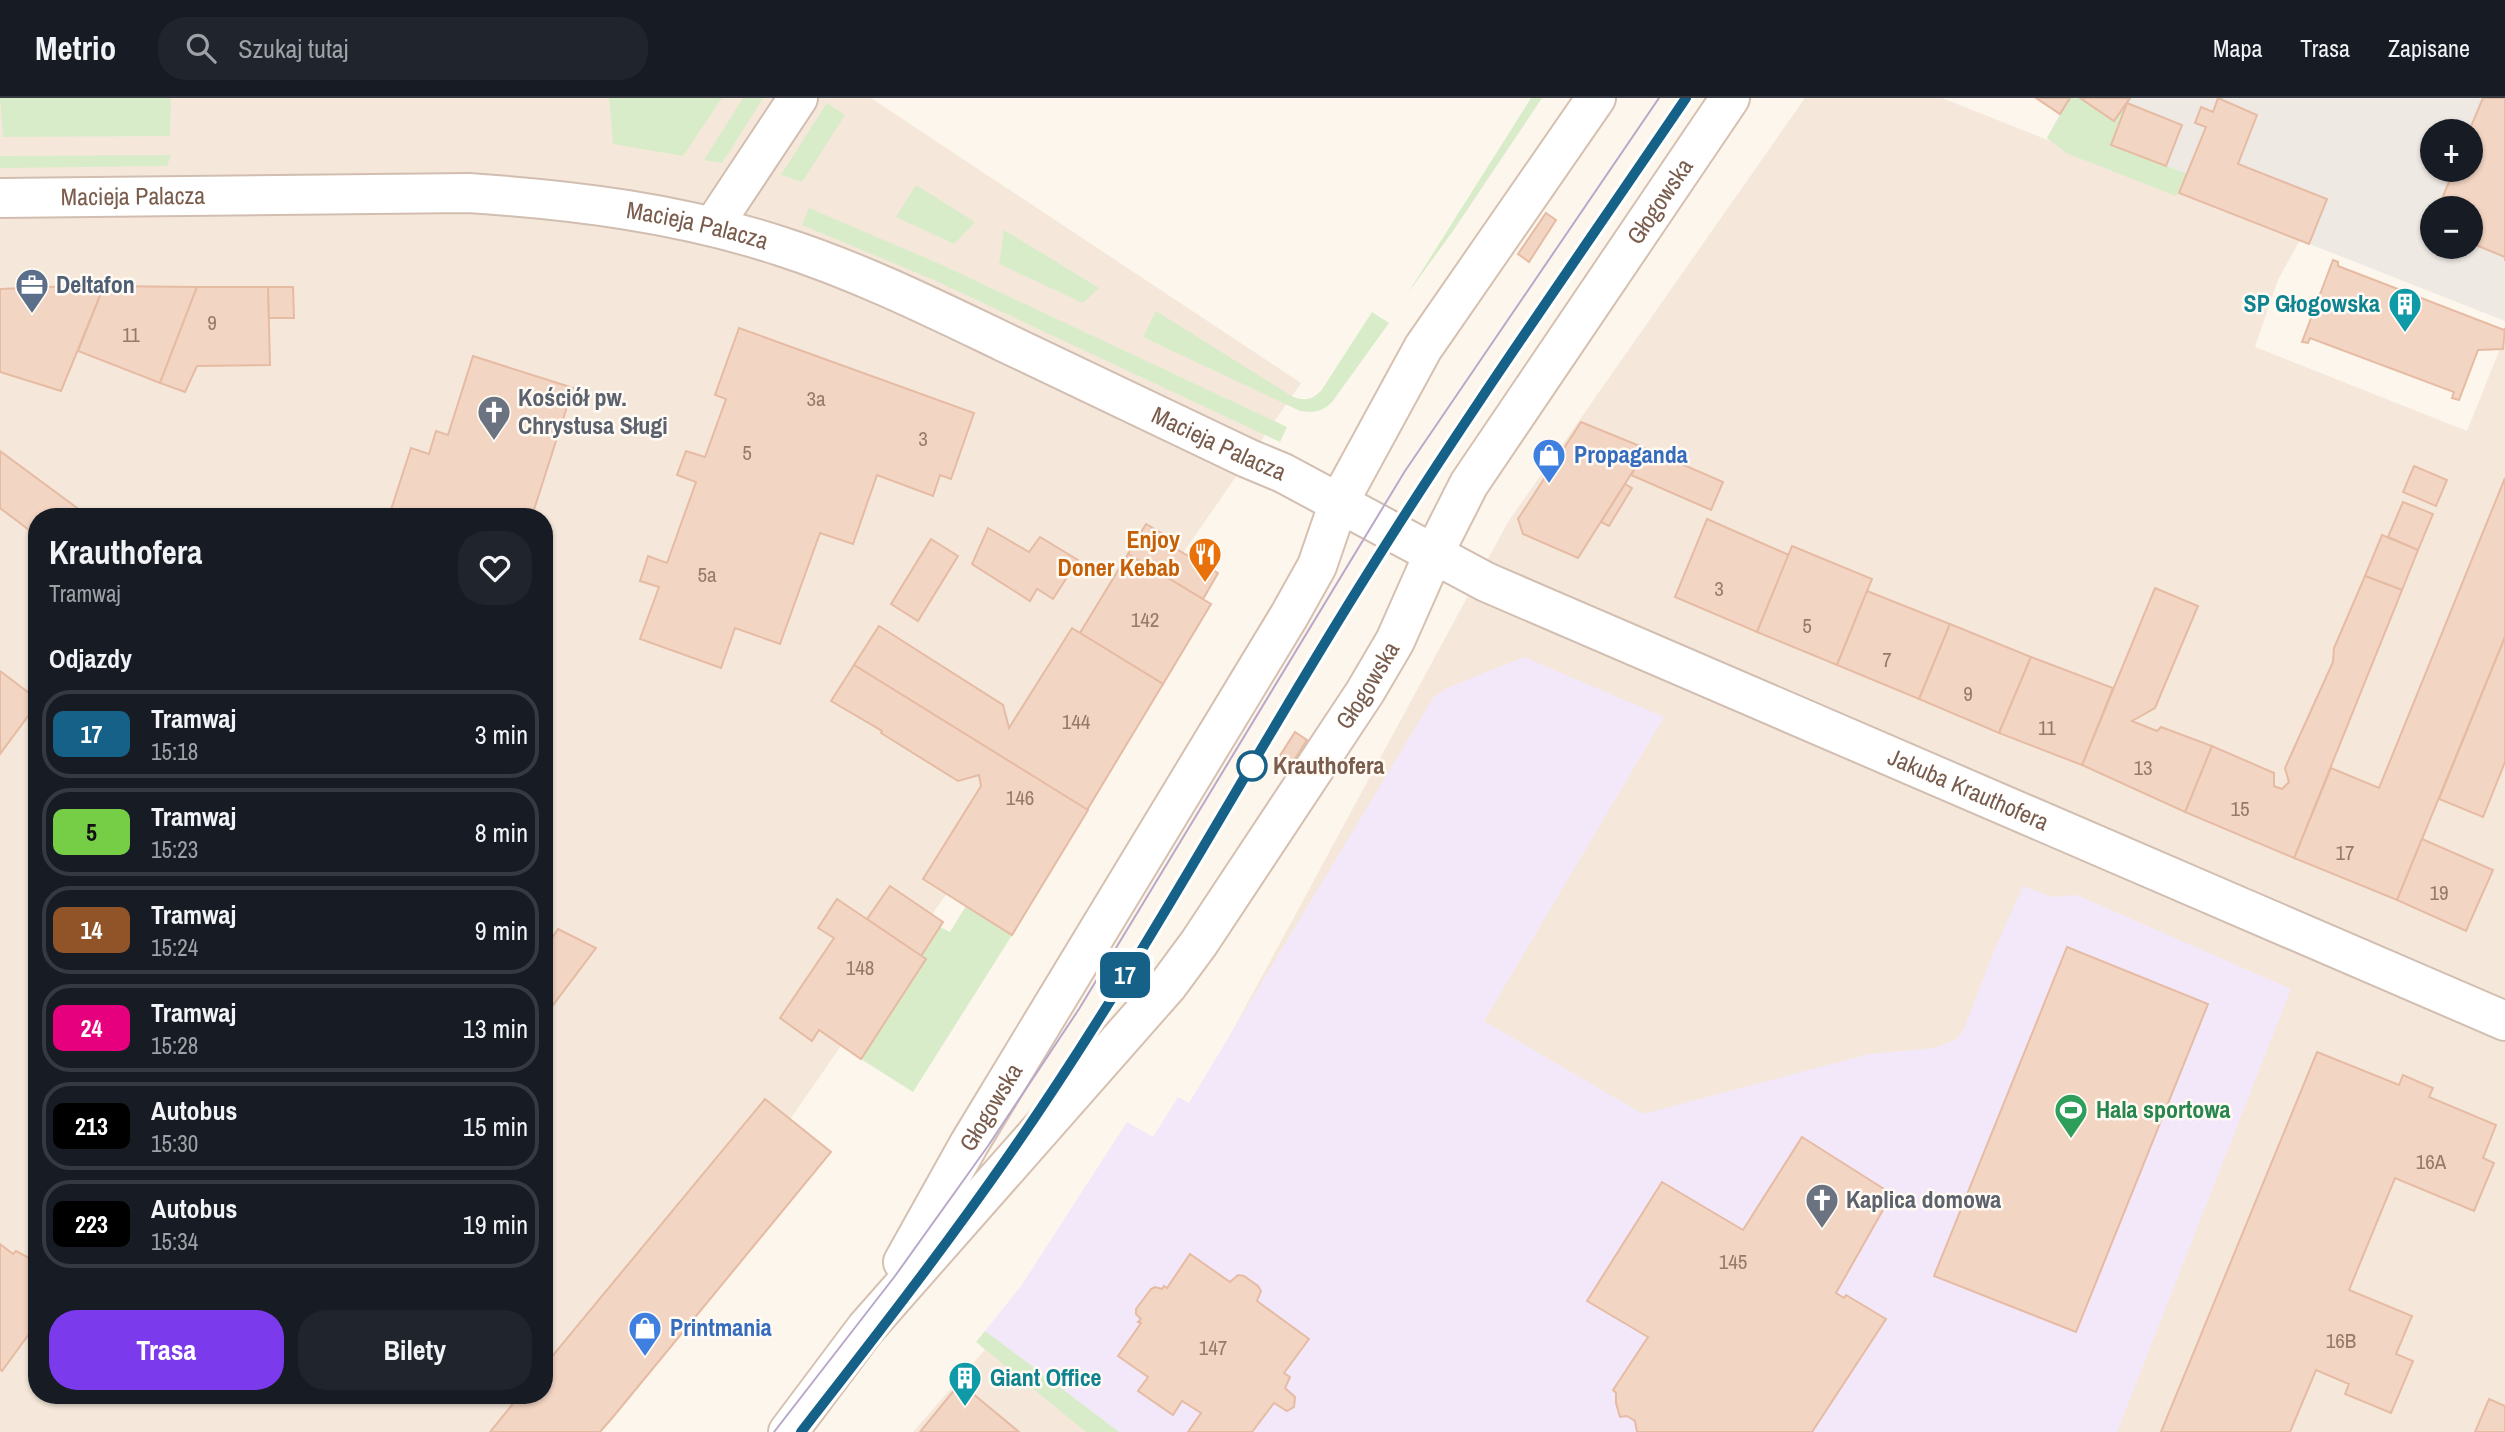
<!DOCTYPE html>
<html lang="pl">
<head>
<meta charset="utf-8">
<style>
	:root { --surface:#171b24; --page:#20242c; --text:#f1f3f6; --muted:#9ea1a6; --line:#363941; --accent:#7c3aed }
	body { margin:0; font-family:"Archivo Narrow",sans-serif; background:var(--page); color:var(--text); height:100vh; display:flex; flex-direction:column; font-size:26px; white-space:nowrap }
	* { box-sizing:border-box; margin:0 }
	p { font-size:23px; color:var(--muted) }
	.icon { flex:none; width:38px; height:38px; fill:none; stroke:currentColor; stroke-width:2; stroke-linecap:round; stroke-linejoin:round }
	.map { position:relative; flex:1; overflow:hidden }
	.details { position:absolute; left:28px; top:410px; width:525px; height:896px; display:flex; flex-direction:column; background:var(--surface); border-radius:28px; box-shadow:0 2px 5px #0004 }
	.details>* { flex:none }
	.badge { padding:0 14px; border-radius:10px; font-size:24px; line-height:46px }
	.controls { position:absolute; left:2420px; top:21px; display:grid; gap:14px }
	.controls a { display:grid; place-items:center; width:63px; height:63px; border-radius:50%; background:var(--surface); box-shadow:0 2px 5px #0004; font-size:35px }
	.map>.badge { position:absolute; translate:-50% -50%; box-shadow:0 0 0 4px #fff }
	h2 { padding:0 21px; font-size:26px; line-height:63px }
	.round { display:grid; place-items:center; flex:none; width:74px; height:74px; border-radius:28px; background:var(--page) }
	.headline { display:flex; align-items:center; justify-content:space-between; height:119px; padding:0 21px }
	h1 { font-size:33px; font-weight:700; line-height:52px }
	.cta { display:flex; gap:14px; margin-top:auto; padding:14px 21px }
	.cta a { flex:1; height:80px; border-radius:28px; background:var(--accent); color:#fff; font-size:28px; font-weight:700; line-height:80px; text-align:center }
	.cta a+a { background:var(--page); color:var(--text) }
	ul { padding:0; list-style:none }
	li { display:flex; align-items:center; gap:21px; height:88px; margin:0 14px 10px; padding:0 7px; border:4px solid var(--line); border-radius:28px }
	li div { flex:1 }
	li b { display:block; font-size:26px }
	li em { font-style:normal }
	li .badge { min-width:77px; font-weight:700; text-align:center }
	header { display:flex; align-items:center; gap:42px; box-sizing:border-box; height:98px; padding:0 35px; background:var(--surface); border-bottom:2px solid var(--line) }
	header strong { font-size:33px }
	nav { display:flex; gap:38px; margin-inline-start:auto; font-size:24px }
	.search { width:490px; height:63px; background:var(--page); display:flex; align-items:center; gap:18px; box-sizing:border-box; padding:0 24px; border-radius:28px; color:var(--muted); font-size:26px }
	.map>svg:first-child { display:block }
</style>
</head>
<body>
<header>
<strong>Metrio</strong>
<div class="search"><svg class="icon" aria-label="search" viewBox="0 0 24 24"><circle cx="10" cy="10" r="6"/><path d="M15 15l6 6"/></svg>Szukaj tutaj</div>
<nav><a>Mapa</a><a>Trasa</a><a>Zapisane</a></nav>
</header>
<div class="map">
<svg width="2505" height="1334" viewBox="0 0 2505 1334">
	<rect width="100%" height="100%" fill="#fdf6ec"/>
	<g fill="#f5e8da" fill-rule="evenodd">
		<path d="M0,0H871L1301,285L573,1334H0ZM37,418H544V1297H37Z"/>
		<polygon points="1805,0 1942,0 2300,142 2278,182 2255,249 2467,333 2505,238 2505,1334 913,1334 1183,1024 1508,424"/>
	</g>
	<path fill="#efe9e4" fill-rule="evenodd" d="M2036,0H2505V223L2180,95L2176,98L2066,55L2047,40L2060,16ZM2432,33H2471V72H2432ZM2432,110H2471V149H2432Z"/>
	<polygon fill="#f3e8fa" points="1524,559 1664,619 1484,923 1643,1016 1869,956 1935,950 1957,941 1964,931 1993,855 2023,788 2052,799 2077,797 2291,891 2117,1334 1119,1334 985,1233 1021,1188 1127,1024 1153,1039 1178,999 1189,1005 1433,600 1447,590"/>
	<g fill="#d8ecc9">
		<polygon points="0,0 171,0 170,38 3,39"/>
		<polygon points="609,0 722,0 683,58 613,46"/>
		<polygon points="743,0 763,0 722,65 704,62"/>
		<polygon points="1531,0 1542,0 1453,133 1408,195"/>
		<polygon points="2070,0 2080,0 2114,23 2130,0 2132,0 2127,5 2111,47 2187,76 2176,98 2066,55 2047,40"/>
		<polygon points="827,5 845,17 802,84 781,77"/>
		<polygon points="171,57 167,68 0,70 0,58"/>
		<polygon points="916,87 975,124 954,146 896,119"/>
		<polygon points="809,110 940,166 1287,329 1280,344 934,182 802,127"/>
		<polygon points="1004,132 1099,190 1083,205 999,166"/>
		<path d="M1156,213L1293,299C1306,303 1311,302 1321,293L1372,214L1389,225L1332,304C1322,314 1314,315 1300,313L1143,239Z"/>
		<polygon points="966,808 1012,837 913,994 861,961 926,862 921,858 940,829 950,834"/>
		<polygon points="985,1233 996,1241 1119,1334 1086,1334 976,1244"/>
	</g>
	<g fill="#f3d5c3" stroke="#e6bba3" stroke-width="2">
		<polygon points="2036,0 2070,0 2060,16"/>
		<polygon points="2080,0 2130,0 2114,23"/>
		<polygon points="2218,0 2257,17 2238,66 2327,101 2309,146 2179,95 2206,29 2195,25 2201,9 2213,14"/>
		<polygon points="2483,0 2505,0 2505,163 2505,159 2471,145 2471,110 2438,110 2454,72 2471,72 2471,33 2469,33"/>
		<polygon points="2127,5 2182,27 2166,68 2111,47"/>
		<polygon points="1546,115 1556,122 1529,164 1518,156"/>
		<polygon points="2333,162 2338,164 2338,168 2504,232 2505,230 2503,251 2478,252 2459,302 2452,300 2454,294 2310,240 2308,245 2302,244"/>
		<polygon points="71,188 104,188 61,293 0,274 0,191"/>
		<polygon points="104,188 197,189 160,285 78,253"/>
		<polygon points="197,189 268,189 270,267 197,268 185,294 160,285"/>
		<polygon points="268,189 293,189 294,220 269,220"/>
		<polygon points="739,230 974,315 951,381 940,377 933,398 877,377 853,446 820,435 780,546 735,530 721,570 640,541 659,489 640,483 648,458 667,465 696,384 677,377 686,353 705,359 726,301 715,297"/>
		<polygon points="473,258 573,290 532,418 389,418 411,350 429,356 436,333 448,337"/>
		<polygon points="1581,324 1647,351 1578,460 1523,436 1518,421"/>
		<polygon points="1647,351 1723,384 1711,412 1631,377"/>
		<polygon points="0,353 88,418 37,418 37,438 0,410"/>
		<polygon points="2414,368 2447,382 2436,408 2403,394"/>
		<polygon points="2505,380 2505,539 2397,802 2294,760 2331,670 2379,690"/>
		<polygon points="1625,386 1632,390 1609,428 1601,424"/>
		<polygon points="2403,404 2433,416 2418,452 2388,439"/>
		<polygon points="1707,421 1789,457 1757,534 1675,499"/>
		<polygon points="1146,426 1168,439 1166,445 1218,475 1203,501 1128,456"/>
		<polygon points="988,430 1029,454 1040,439 1078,462 1053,501 1037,491 1030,503 972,466"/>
		<polygon points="2382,437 2418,452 2402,492 2365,478"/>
		<polygon points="931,441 958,458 918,523 891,506"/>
		<polygon points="1792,448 1872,481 1837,567 1757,534"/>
		<polygon points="1128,456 1211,506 1163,586 1080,535"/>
		<polygon points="2365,478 2402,492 2294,760 2185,714 2212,648 2274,675 2274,688 2282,691 2289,684 2285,670 2333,564 2334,550"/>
		<polygon points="2155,490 2198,508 2155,610 2132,623 2157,633 2161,629 2212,648 2185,714 2082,667"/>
		<polygon points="1867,493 1950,526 1919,601 1837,567"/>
		<polygon points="1950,526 2031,559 1999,635 1919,601"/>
		<polygon points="879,528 1003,607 1009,630 1072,530 1163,586 1087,712 854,567"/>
		<polygon points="2505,539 2505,664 2483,719 2439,701"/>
		<polygon points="2031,559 2113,590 2082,667 1999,635"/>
		<polygon points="854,567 1088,712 1012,837 923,781 981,688 979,677 958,683 881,635 882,633 831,603"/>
		<polygon points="0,573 37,601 37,606 0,656"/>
		<polygon points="1295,634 1307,642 1286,675 1274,667"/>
		<polygon points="2422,741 2493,772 2466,833 2397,802"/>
		<polygon points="890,788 943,824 921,858 867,821"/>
		<polygon points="837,801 926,861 861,961 819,932 812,943 780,920 834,840 818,830"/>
		<polygon points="558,831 596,850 544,919 544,852"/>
		<polygon points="2067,849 2208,906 2076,1234 1934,1178"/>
		<polygon points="2317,954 2399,987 2403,977 2433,990 2429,999 2496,1027 2483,1060 2494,1065 2474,1113 2395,1080 2349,1192 2412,1218 2396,1256 2413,1263 2391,1315 2345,1296 2349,1286 2316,1272 2290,1334 2161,1334"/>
		<polygon points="765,1001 831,1054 613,1319 600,1334 490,1334 520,1297 544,1297 544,1268"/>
		<polygon points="1802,1039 1892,1096 1836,1195 1844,1200 1846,1197 1886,1221 1812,1334 1637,1334 1635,1323 1627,1318 1620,1319 1616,1305 1616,1295 1613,1292 1648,1239 1587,1203 1662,1084 1743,1132"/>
		<polygon points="0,1146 13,1156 16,1153 37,1164 37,1225 2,1273 0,1271"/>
		<polygon points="1190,1156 1230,1184 1238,1177 1244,1178 1258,1188 1261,1193 1257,1203 1309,1241 1284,1275 1290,1279 1285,1290 1295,1299 1294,1309 1287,1313 1274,1305 1252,1334 1188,1334 1201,1315 1182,1303 1173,1317 1138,1293 1148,1279 1118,1258 1141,1225 1138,1224 1141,1221 1136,1216 1136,1211 1151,1191 1155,1189 1162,1191 1164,1188 1167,1190"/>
		<polygon points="960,1285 1019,1334 920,1334"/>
		<polygon points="2489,1301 2505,1308 2505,1334 2475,1334"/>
	</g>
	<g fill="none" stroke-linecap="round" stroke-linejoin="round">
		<defs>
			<g id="street">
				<path id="s1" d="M0,100L468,95C574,102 679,115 780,148C858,173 931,209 1004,244C1085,283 1166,322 1247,360L1283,375L1486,484L2505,923"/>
				<polyline points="713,128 798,0"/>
			</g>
			<g id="secondary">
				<path id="s2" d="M903,1164L969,1046L1289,518L1317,468L1339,404L1423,250L1596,0"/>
				<path id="s3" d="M788,1334L866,1230L1168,887L1199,845L1365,594L1395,543L1434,455L1469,386L1730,0"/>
			</g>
		</defs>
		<use href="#street" stroke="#d1beb0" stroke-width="42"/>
		<use href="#secondary" stroke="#d6c0b0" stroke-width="42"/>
		<use href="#street" stroke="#fff" stroke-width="38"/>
		<use href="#secondary" stroke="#fff" stroke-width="38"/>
		<g stroke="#b9a8c9" stroke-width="2">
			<polyline points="774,1334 895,1178 988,1048 1079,911 1405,373 1659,0"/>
			<path d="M802,1334C872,1243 943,1152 1009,1057C1139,870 1247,668 1368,475C1469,313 1579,158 1686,0"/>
		</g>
	</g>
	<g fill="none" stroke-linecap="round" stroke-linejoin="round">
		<defs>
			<path id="line" d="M801,1334C872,1243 943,1152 1009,1057C1139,871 1247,667 1368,475C1469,313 1579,158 1686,0"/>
		</defs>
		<use href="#line" stroke="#fff" stroke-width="16"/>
		<use href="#line" stroke="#166187" stroke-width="10"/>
	</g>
	<defs>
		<symbol id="office-pin" viewBox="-11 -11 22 30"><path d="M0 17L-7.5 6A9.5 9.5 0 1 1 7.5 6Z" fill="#5c6f8a" stroke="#fffaf3"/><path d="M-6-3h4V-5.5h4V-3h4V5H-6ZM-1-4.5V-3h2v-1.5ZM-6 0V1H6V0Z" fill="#fff"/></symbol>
		<symbol id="building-pin" viewBox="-11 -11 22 30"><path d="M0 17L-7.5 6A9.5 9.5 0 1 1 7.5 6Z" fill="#0f9aa8" stroke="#fffaf3"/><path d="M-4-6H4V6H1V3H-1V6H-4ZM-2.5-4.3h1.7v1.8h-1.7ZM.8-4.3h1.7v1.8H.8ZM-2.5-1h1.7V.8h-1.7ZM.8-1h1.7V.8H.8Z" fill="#fff"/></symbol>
		<symbol id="church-pin" viewBox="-11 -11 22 30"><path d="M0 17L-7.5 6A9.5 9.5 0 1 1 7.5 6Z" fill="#6b7280" stroke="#fffaf3"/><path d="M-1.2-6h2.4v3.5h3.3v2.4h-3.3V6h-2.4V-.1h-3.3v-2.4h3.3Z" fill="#fff"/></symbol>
		<symbol id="shop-pin" viewBox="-11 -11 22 30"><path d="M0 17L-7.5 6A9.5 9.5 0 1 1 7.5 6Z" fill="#3f7fe0" stroke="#fffaf3"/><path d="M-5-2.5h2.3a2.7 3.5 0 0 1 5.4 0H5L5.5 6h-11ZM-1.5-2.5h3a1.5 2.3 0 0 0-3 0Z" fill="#fff"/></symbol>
		<symbol id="restaurant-pin" viewBox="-11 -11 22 30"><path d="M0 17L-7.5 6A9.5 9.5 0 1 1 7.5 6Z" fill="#e8710a" stroke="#fffaf3"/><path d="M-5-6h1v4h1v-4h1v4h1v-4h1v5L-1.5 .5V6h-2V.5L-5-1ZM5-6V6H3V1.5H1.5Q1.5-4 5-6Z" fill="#fff"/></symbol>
		<symbol id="stadium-pin" viewBox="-11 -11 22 30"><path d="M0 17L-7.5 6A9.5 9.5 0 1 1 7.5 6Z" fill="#2e9e5b" stroke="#fffaf3"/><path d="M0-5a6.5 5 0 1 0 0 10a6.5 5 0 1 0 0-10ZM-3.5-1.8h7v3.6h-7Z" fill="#fff"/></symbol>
	</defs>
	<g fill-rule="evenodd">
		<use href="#office-pin" x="13" y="168" width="38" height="52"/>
		<use href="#building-pin" x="2386" y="187" width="38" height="52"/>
		<use href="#church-pin" x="475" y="295" width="38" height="52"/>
		<use href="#shop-pin" x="1530" y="338" width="38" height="52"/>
		<use href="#restaurant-pin" x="1186" y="437" width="38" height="52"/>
		<use href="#stadium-pin" x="2052" y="993" width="38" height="52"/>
		<use href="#church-pin" x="1803" y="1083" width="38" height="52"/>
		<use href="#shop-pin" x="626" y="1211" width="38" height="52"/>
		<use href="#building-pin" x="946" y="1261" width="38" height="52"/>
	</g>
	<circle fill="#fff" stroke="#166187" stroke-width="3.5" cx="1252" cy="668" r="14"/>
	<g text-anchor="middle" stroke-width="5" stroke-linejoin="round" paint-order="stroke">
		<g font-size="21" fill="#987a6a">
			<text x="212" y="232">9</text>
			<text x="131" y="244">11</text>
			<text x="816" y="308">3a</text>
			<text x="923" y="348">3</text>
			<text x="747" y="362">5</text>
			<text x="707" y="484">5a</text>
			<text x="1719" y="498">3</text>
			<text x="1145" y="529">142</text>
			<text x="1807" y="535">5</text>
			<text x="1887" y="569">7</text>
			<text x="1968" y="603">9</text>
			<text x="1076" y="631">144</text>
			<text x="2047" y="637">11</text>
			<text x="2143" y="677">13</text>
			<text x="1020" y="707">146</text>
			<text x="2240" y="718">15</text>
			<text x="2345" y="762">17</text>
			<text x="2439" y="802">19</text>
			<text x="860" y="877">148</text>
			<text x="2431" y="1071">16A</text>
			<text x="1733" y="1171">145</text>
			<text x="2341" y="1250">16B</text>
			<text x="1213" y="1257">147</text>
		</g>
		<g font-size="24" fill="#7a5c4d" stroke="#fffaf3">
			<text dy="8" stroke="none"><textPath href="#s1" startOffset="133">Macieja Palacza</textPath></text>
			<text dy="8" stroke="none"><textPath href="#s3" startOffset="1514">Głogowska</textPath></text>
			<text dy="8" stroke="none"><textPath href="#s1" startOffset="700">Macieja Palacza</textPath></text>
			<text dy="8" stroke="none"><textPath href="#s1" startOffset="1267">Macieja Palacza</textPath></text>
			<text dy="8" stroke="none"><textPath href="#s3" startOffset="947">Głogowska</textPath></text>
			<text dy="8" stroke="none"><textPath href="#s1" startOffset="2093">Jakuba Krauthofera</textPath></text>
			<text dy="8" stroke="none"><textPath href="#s2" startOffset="178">Głogowska</textPath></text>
		</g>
		<g font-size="24" font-weight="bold" fill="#4e5e75" stroke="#fffaf3" text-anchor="start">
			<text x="56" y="195">Deltafon</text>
		</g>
		<g font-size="24" font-weight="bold" fill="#0d838f" stroke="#fffaf3" text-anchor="end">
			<text x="2380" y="214">SP Głogowska</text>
			<text x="990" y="1288" text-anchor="start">Giant Office</text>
		</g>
		<g font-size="24" font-weight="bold" fill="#5b616d" stroke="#fffaf3" text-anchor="start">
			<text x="518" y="308">Kościół pw.<tspan x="518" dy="28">Chrystusa Sługi</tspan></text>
			<text x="1846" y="1110">Kaplica domowa</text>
		</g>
		<g font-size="24" font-weight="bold" fill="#366cbe" stroke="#fffaf3" text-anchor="start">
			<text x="1574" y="365">Propaganda</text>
			<text x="670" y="1238">Printmania</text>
		</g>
		<g font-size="24" font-weight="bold" fill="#c56008" stroke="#fffaf3" text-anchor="end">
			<text x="1180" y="450">Enjoy<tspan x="1180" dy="28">Doner Kebab</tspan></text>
		</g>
		<g font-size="24" font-weight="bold" fill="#7a5c4d" stroke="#fffaf3" text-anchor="start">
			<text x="1273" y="676">Krauthofera</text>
		</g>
		<g font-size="24" font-weight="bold" fill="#27864d" stroke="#fffaf3" text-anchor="start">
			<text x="2096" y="1020">Hala sportowa</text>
		</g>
	</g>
</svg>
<div class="controls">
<a>+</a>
<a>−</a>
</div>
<b class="badge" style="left:1125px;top:877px;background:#166187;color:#fff">17</b>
<section class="details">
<div class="headline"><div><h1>Krauthofera</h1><p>Tramwaj</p></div><a class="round"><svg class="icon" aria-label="heart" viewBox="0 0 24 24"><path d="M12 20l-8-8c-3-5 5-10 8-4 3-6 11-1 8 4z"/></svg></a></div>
<h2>Odjazdy</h2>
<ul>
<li><span class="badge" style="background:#166187;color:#fff">17</span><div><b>Tramwaj</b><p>15:18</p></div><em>3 min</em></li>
<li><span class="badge" style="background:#76ce47;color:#111">5</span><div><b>Tramwaj</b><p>15:23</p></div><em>8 min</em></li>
<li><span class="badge" style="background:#915429;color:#fff">14</span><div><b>Tramwaj</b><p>15:24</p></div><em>9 min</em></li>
<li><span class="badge" style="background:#e6007e;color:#fff">24</span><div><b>Tramwaj</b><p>15:28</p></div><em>13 min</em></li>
<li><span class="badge" style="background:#000;color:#fff">213</span><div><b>Autobus</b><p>15:30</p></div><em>15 min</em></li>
<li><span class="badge" style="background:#000;color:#fff">223</span><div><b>Autobus</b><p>15:34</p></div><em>19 min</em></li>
</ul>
<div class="cta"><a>Trasa</a><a>Bilety</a></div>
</section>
</div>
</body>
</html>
